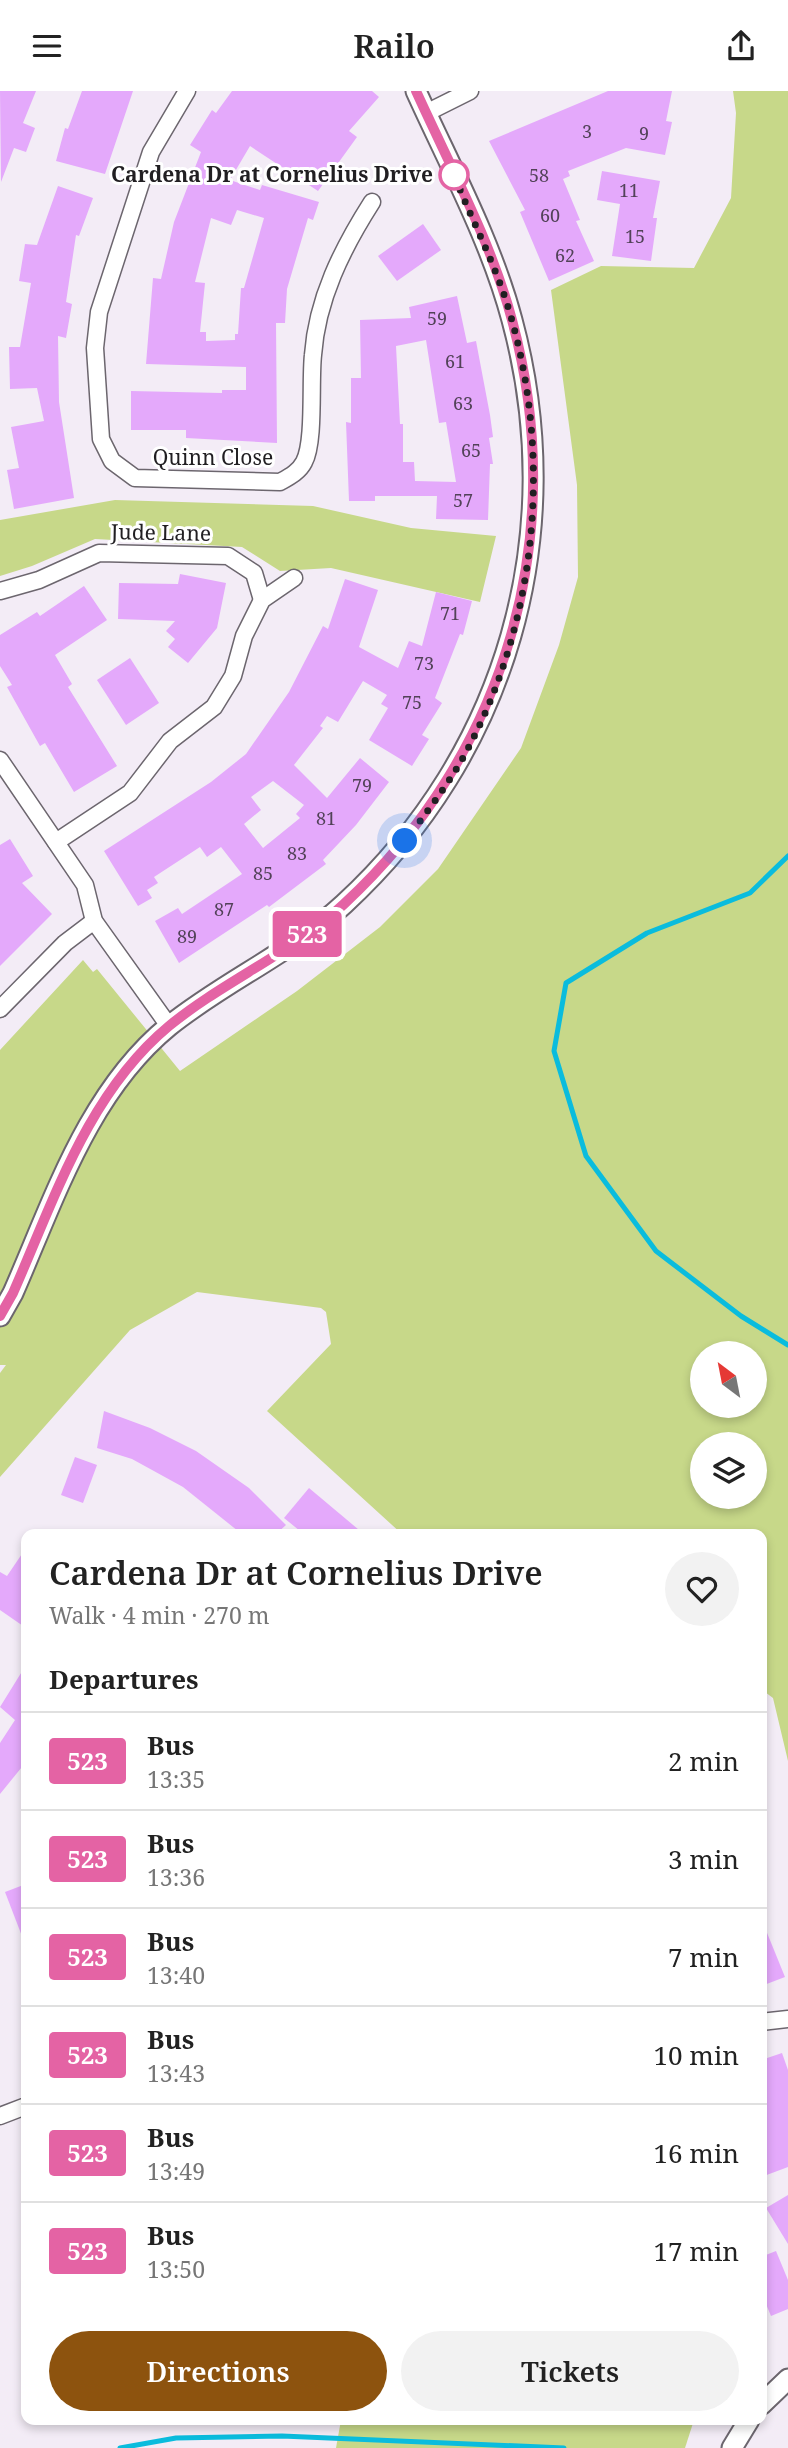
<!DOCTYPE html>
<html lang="en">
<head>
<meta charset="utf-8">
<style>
	:root { --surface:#fff; --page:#f2f2f2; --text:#222; --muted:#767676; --line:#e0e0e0; --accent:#8d530e }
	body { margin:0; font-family:"Noto Serif",serif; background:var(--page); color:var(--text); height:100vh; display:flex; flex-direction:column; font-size:26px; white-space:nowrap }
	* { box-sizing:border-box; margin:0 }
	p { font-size:23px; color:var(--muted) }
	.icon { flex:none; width:38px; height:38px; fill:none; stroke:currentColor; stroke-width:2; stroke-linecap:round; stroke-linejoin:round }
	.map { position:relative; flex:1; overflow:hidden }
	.drawer { position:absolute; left:21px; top:1438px; width:746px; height:896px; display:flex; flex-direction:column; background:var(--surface); border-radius:14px; box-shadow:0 4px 10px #0003 }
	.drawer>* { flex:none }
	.badge { padding:0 14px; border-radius:5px; font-size:24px; line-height:46px }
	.needle { width:46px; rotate:328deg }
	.tools { position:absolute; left:690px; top:1250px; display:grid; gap:14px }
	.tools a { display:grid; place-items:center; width:77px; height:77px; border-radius:50%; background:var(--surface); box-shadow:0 4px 10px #0003; font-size:35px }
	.you { position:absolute; width:35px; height:35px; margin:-18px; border:5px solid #fff; border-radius:50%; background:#1a73e8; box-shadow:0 0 0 10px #1a73e833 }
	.map>.badge { position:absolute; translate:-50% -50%; box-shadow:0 0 0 4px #fff }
	h2 { padding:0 28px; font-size:26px; line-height:63px }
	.round { display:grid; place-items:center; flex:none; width:74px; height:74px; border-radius:37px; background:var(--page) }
	.headline { display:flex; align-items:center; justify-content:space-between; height:119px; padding:0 28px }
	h1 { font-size:33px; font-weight:600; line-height:52px }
	.primary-button { display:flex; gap:14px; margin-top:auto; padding:14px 28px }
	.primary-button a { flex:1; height:80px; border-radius:42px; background:var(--accent); color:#fff; font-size:28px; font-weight:600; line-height:80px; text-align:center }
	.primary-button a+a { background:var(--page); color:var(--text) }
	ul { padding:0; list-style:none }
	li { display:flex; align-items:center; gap:21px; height:98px; padding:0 28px; border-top:2px solid var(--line) }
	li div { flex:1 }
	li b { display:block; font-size:26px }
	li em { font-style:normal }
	li .badge { min-width:77px; font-weight:700; text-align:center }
	header { display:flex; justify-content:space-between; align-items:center; height:91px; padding:0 28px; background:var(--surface); font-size:32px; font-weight:600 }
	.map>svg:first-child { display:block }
</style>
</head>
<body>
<header><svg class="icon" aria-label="menu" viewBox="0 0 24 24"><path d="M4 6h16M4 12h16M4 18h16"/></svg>Railo<svg class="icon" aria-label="share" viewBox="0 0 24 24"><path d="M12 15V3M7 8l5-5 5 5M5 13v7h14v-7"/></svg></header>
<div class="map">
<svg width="788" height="2357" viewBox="0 0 788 2357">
	<rect width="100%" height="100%" fill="#f3ecf6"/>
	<g fill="#c7d889" fill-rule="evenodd">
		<path d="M733,0H788V1670L773,1607L761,1598V1444H403L267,1320L331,1253L326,1221L321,1217L197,1201L130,1239L0,1386V1282L6,1274H0V959L83,869L93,881L97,878L180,980L297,900L380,836L438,778L521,657L559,554L578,486L577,394L551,199L601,175L694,177L731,107L736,22ZM702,1262H754V1314H702ZM702,1353H754V1405H702Z"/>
		<polygon points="115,409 313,415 411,437 496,445 480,511 331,477 280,480 242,456 95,448 32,475 0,485 0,429"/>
		<polygon points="341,2329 694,2329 685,2357 336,2357"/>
	</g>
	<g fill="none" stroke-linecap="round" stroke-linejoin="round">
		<g stroke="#0abcdd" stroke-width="5">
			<polyline points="788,765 750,802 647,842 566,892 554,960 586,1065 656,1160 741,1225 788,1254"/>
			<polyline points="120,2357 176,2347 282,2345 564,2357"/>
		</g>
	</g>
	<g fill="#e4a9fb" fill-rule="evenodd">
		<polygon points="0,0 36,0 23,32 35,37 26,61 14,57 1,91"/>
		<polygon points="82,0 133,0 105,83 56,70 65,37 68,38"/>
		<path d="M232,0H372L379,6L349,40L357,46L318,100L250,55L230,89L260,99L262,94L319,111L313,129L308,127L287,198L285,232H276L277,352L186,347V339H131V300L222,302V299H246V276L146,273L153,187L161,188L174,131L201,61L190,54L212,19L216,22ZM237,119L264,127L244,197H241L238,243H235V249L206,250V241H200L205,192L195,191L211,127L231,134Z"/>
		<polygon points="608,0 672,0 666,30 672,31 665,64 626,57 568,80 570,85 563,88 580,129 576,130 594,170 549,190 520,121 525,119 489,50"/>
		<polygon points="602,80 660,90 653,127 657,127 651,170 612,165 620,113 597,109"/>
		<polygon points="58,95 93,107 79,145 76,144 66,211 72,213 66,247 58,245 59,311 74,407 14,418 7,379 19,377 11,336 44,330 37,297 10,298 9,256 20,256 31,192 19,190 25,153 37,154"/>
		<polygon points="423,133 441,159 397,190 378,165"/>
		<path d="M457,205L467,252L476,250L490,324L493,346L489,347L493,373H490L488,429L436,428L437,405H375V410H349L346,331L351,332V287H361L360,229L411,227L409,216ZM426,249L439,332L446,331L456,391L415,390L414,371H403V333H400L396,255Z"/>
		<polygon points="180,483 226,492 217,537 188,572 168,556 175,548 166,540 175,530 118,528 119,492 178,493"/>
		<path d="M345,488L378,499L359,556L398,577L409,550L422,555L436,501L472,510L463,544L460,543L435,607L442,612L422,644L429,648L412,675L369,649L388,617L381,613L387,604L363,590L338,631L327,625L320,635L323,637L294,674L327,707L360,667L389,691L356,734L323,769L326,773L269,816L267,814L179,872L155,830L178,817L182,823L242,783L221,756L207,766L200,756L154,786L158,792L147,799L152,807L138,815L104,760L211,691L246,663L289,601L323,535L328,538ZM273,690L304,714L296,723L300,727L263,757L244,733L261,719L251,706Z"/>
		<polygon points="84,495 107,529 55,564 72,593 68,596 117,675 74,701 45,652 40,655 7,596 12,594 0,575 0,544 37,521 40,525"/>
		<polygon points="130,567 159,612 126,634 97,589"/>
		<polygon points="10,748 33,785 22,792 52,823 0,875 0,754"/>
		<polygon points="104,1320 150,1337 196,1360 249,1397 286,1434 275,1444 243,1444 183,1396 132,1368 97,1357"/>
		<polygon points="75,1366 97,1374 83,1412 61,1404"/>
		<polygon points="309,1397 365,1444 305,1444 284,1427"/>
		<polygon points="26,1457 26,1537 0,1519 0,1481 7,1485"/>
		<polygon points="26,1574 26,1671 0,1703 0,1652 15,1629 0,1616"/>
		<polygon points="26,1793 26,1853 25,1853 5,1801"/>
		<polygon points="761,1827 785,1886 761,1895"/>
		<polygon points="782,1962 788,1979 788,2076 761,2086 761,1969"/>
		<polygon points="788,2104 788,2153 766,2117"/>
		<polygon points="776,2160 788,2189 788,2218 771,2225 761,2201 761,2166"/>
	</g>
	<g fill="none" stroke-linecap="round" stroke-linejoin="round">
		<defs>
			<g id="minor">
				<path d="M187,0L151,61L99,221L95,257L101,348L112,370L135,387L280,391C289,386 299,381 304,371C315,351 310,290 313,264C317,208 342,158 372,111"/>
				<polyline points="426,22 470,0"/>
				<polyline points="0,500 39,489 99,462 228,465 254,482 262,509"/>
				<polyline points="0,669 85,794 94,830 169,935"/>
				<polyline points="56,751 130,702 170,650 214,616 233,585 244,545 262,509 294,487"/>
				<polyline points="0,918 65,852 94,830"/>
				<polyline points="761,1931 788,1928"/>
				<polyline points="0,2025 26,2015"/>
			</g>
			<g id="tertiary">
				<path d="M0,1225L13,1202C54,1109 88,1001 169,935C225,890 291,862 344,813C507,663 570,443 512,229C491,150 450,75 416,0"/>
				<polyline points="761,2314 788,2288"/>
				<polyline points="732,2357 749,2329"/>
			</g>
		</defs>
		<use href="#minor" stroke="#6c666e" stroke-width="19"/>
		<use href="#tertiary" stroke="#6c666e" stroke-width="23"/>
		<use href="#minor" stroke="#fff" stroke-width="16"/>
		<use href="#tertiary" stroke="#fff" stroke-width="19"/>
	</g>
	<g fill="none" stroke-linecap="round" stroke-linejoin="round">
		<defs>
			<path id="line" d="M0,1225L13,1202C54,1109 88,1002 169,935C224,890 292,862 344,813C507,662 570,443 512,229C491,150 450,75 416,0"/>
		</defs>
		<use href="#line" stroke="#fff" stroke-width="16"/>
		<use href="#line" stroke="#e463a4" stroke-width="10"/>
		<path stroke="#211f22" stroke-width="7" stroke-dasharray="0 12.6" d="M405,750C424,725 444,699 460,672C536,539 553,373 511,226C497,176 473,132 454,84"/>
	</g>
	<circle fill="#fff" stroke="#e463a4" stroke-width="3.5" cx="454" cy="84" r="14"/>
	<g text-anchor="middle" stroke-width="6" stroke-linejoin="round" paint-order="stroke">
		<g font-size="18" fill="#524258">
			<text x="587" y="47">3</text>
			<text x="644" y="49">9</text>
			<text x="539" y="91">58</text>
			<text x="629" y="106">11</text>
			<text x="550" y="131">60</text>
			<text x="635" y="152">15</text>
			<text x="565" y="171">62</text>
			<text x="437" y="234">59</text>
			<text x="455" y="277">61</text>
			<text x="463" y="319">63</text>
			<text x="471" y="366">65</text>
			<text x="463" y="416">57</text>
			<text x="450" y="529">71</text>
			<text x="424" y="579">73</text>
			<text x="412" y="618">75</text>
			<text x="362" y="701">79</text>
			<text x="326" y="734">81</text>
			<text x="297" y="769">83</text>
			<text x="263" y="789">85</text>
			<text x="224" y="825">87</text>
			<text x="187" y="852">89</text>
		</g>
		<g font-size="21" font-weight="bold" fill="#211f22" stroke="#fff" text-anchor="end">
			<text x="433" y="91">Cardena Dr at Cornelius Drive</text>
		</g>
		<g font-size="21" fill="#211f22" stroke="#fff">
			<text x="213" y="374">Quinn Close</text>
			<text transform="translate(161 442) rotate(1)" y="7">Jude Lane</text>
		</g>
	</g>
</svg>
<div class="tools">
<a><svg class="needle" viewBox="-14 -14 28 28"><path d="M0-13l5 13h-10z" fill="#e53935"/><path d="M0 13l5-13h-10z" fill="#767676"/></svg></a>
<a><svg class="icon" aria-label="layers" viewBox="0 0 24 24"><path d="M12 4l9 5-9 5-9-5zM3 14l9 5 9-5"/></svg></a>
</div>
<div class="you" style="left:405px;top:750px"></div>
<b class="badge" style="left:307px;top:843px;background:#e463a4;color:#fff">523</b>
<section class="drawer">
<div class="headline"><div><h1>Cardena Dr at Cornelius Drive</h1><p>Walk · 4 min · 270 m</p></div><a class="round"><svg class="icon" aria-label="heart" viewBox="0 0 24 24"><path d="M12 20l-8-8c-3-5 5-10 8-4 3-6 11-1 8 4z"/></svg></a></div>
<h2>Departures</h2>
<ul>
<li><span class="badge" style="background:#e463a4;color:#fff">523</span><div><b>Bus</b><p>13:35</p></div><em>2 min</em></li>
<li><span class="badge" style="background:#e463a4;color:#fff">523</span><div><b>Bus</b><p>13:36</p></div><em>3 min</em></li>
<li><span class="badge" style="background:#e463a4;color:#fff">523</span><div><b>Bus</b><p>13:40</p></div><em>7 min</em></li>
<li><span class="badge" style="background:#e463a4;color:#fff">523</span><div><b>Bus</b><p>13:43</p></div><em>10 min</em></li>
<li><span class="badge" style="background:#e463a4;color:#fff">523</span><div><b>Bus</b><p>13:49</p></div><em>16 min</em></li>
<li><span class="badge" style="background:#e463a4;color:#fff">523</span><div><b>Bus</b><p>13:50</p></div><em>17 min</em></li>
</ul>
<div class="primary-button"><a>Directions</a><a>Tickets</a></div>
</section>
</div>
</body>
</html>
